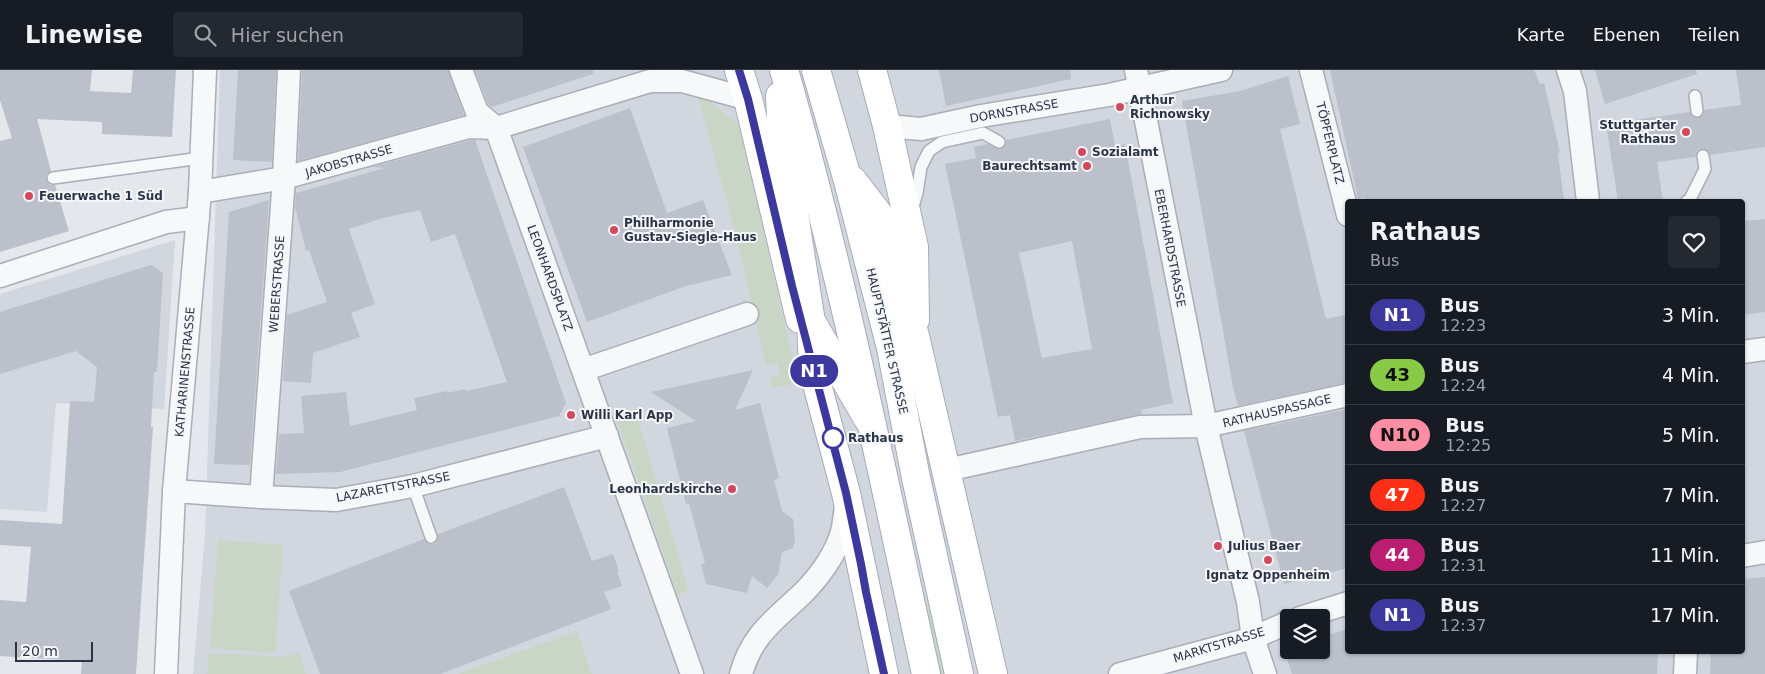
<!DOCTYPE html>
<html lang="de">
<head>
<meta charset="utf-8">
<style>
	:root { --surface:#171b24; --page:#242831; --text:#f1f3f6; --muted:#9ea1a6; --line:#363941 }
	body { margin:0; font-family:"DejaVu Sans",sans-serif; background:var(--page); color:var(--text); height:100vh; display:flex; flex-direction:column; font-size:19px; white-space:nowrap }
	* { box-sizing:border-box; margin:0 }
	p { font-size:16px; color:var(--muted) }
	.icon { flex:none; width:28px; height:28px; fill:none; stroke:currentColor; stroke-width:2; stroke-linecap:round; stroke-linejoin:round }
	.map { position:relative; flex:1; overflow:hidden }
	.details { position:absolute; left:1345px; top:129px; width:400px; height:455px; display:flex; flex-direction:column; background:var(--surface); border-radius:5px; box-shadow:0 1px 4px #0004 }
	.details>* { flex:none }
	.badge { padding:0 10px; border-radius:16px; font-size:18px; line-height:32px }
	.tools { position:absolute; left:1280px; top:539px; display:grid; gap:10px }
	.tools a { display:grid; place-items:center; width:50px; height:50px; border-radius:5px; background:var(--surface); box-shadow:0 1px 4px #0004; font-size:25px }
	.scale { position:absolute; left:15px; bottom:12px; width:78px; box-sizing:border-box; padding-left:5px; border:2px solid #2b3445; border-top:0; font-size:14px; line-height:18px; white-space:nowrap; color:#2b3445; -webkit-text-stroke:4px #f4f6f9; paint-order:stroke }
	.map>.badge { position:absolute; translate:-50% -50%; box-shadow:0 0 0 2px #fff }
	.round { display:grid; place-items:center; flex:none; width:52px; height:52px; border-radius:5px; background:var(--page) }
	.headline { display:flex; align-items:center; justify-content:space-between; height:85px; padding:0 25px }
	h1 { font-size:24px; font-weight:800; line-height:38px }
	ul { padding:0; list-style:none }
	li { display:flex; align-items:center; gap:15px; height:60px; padding:0 25px; border-top:1px solid var(--line) }
	li div { flex:1 }
	li b { display:block; font-size:19px }
	li em { font-style:normal }
	li .badge { min-width:55px; font-weight:700; text-align:center }
	header { display:flex; align-items:center; gap:30px; box-sizing:border-box; height:70px; padding:0 25px; background:var(--surface); border-bottom:1px solid var(--line) }
	header strong { font-size:24px }
	nav { display:flex; gap:28px; margin-inline-start:auto; font-size:18px }
	.search { width:350px; height:45px; background:var(--page); display:flex; align-items:center; gap:12px; box-sizing:border-box; padding:0 18px; border-radius:5px; color:var(--muted); font-size:19px }
	.map>svg:first-child { display:block }
</style>
</head>
<body>
<header>
<strong>Linewise</strong>
<div class="search"><svg class="icon" aria-label="search" viewBox="0 0 24 24"><circle cx="10" cy="10" r="6"/><path d="M15 15l6 6"/></svg>Hier suchen</div>
<nav><a>Karte</a><a>Ebenen</a><a>Teilen</a></nav>
</header>
<div class="map">
<svg width="1765" height="604" viewBox="0 0 1765 604">
	<rect width="100%" height="100%" fill="#e4e7ec"/>
	<g fill="#d2d6de" fill-rule="evenodd">
		<path d="M220,0H1765V604H193L205,465ZM1348,131H1742V581H1348ZM1289,548H1321V580H1289Z"/>
		<polygon points="175,170 164,339 56,333 47,442 0,439 0,224"/>
	</g>
	<g fill="#c9d6c5">
		<polygon points="696,20 740,56 798,313 772,318 770,308 780,305 777,293 766,295 734,157"/>
		<polygon points="635,339 688,519 678,526 614,341"/>
		<polygon points="218,470 283,475 275,583 210,578"/>
		<polygon points="933,531 949,604 940,604 925,534"/>
		<polygon points="577,561 592,604 458,604"/>
		<polygon points="209,583 285,587 299,583 306,604 207,604"/>
	</g>
	<g fill="#bbc0ca" fill-rule="evenodd">
		<polygon points="0,0 92,0 90,21 131,23 133,0 176,0 172,67 102,64 102,52 37,49 51,101 46,105 46,109 50,115 55,115 69,161 0,182 0,71 12,68 0,30"/>
		<polygon points="238,0 276,0 272,92 233,90"/>
		<polygon points="302,0 448,0 464,45 298,91"/>
		<polygon points="475,0 593,0 593,4 492,37 488,34"/>
		<polygon points="939,0 1070,0 1071,9 946,36"/>
		<polygon points="1330,0 1534,0 1540,14 1544,13 1560,83 1558,83 1564,131 1365,131 1364,127 1358,129"/>
		<polygon points="1595,0 1696,0 1697,4 1605,34"/>
		<polygon points="1736,0 1765,0 1765,77 1710,85 1708,81 1702,79 1698,80 1696,87 1657,92 1663,131 1618,131 1606,54 1690,42 1694,48 1698,48 1704,44 1704,40 1741,35"/>
		<polygon points="1288,6 1300,54 1280,59 1326,249 1348,244 1348,312 1238,336 1233,317 1182,31 1240,21"/>
		<polygon points="630,38 667,143 703,130 732,205 686,216 587,252 523,77"/>
		<path d="M1110,49L1115,76L1125,74L1173,333L1141,340L1142,344L1015,371L1010,345L998,347L945,94L976,88L974,77L987,74L1000,79L1005,76L1006,70ZM1072,171L1092,279L1042,288L1019,183Z"/>
		<polygon points="471,70 475,70 566,333 559,346 340,402 276,404 279,364 304,363 301,326 346,322 350,356 417,340 414,328 447,321 447,323 465,319 466,321 507,312 455,164 431,172 420,140 383,148 349,159 375,234 351,243 360,267 313,283 311,313 283,311 287,245 327,232 309,180 306,181 295,137 296,123 385,98 373,97"/>
		<polygon points="269,130 250,395 214,394 229,142"/>
		<polygon points="1765,149 1765,242 1742,245 1742,151"/>
		<polygon points="151,195 163,203 157,302 154,302 151,357 153,357 136,604 81,604 82,591 0,586 0,530 26,532 31,477 0,475 0,450 62,454 70,331 94,332 97,297 76,281 0,304 0,242"/>
		<polygon points="753,300 735,340 760,333 779,408 774,410 782,441 793,449 795,469 793,478 782,482 778,505 767,518 752,506 747,523 706,514 701,494 705,493 689,433 686,434 667,358 696,351 651,322"/>
		<polygon points="1348,339 1348,498 1284,514 1244,361"/>
		<polygon points="564,417 592,491 613,484 619,501 617,502 622,516 604,522 611,539 440,604 320,604 289,521 424,469 429,474 434,474 438,469 438,464"/>
		<polygon points="1765,507 1765,604 1710,604 1711,581 1742,581 1742,509"/>
		<polygon points="1348,559 1348,581 1658,581 1657,604 1292,604 1285,582 1289,581 1288,576 1289,576 1289,580 1321,580 1321,567"/>
	</g>
	<g fill="none" stroke-linecap="round" stroke-linejoin="round">
		<defs>
			<g id="lane">
				<polyline points="1695,26 1697,41"/>
				<polyline points="53,108 201,88"/>
				<polyline points="1687,131 1689,131 1705,99 1703,86"/>
				<polyline points="912,140 917,123 921,97 929,81 942,72 983,63 999,72"/>
				<polyline points="413,416 431,467"/>
			</g>
			<g id="street">
				<polyline points="461,0 477,42 496,58"/>
				<polyline points="1136,0 1206,356 1248,532 1253,568 1265,604"/>
				<polyline points="1311,0 1348,145"/>
				<polyline points="1568,0 1575,21 1588,131"/>
				<polyline points="887,56 921,59 981,46 1109,25 1221,0"/>
				<polyline points="496,58 692,604"/>
				<polyline points="200,122 284,108 469,57 496,58 650,11 682,11 748,29"/>
				<polyline points="0,206 166,152 198,148"/>
				<polyline points="1742,282 1765,279"/>
				<polyline points="583,300 747,244"/>
				<polyline points="947,400 1140,357 1206,356 1348,325"/>
				<polyline points="174,421 261,427 336,430 413,416 607,366"/>
				<polyline points="261,427 284,108 289,0"/>
				<polyline points="1742,486 1765,482"/>
				<polyline points="1300,548 1348,533"/>
				<polyline points="166,604 174,421 200,122 205,0"/>
				<path d="M741,604C752,564 775,550 803,523C819,507 836,484 842,462C844,453 845,444 846,435"/>
				<polyline points="1120,604 1253,568 1289,552"/>
				<polyline points="1685,604 1686,581"/>
			</g>
			<g id="secondary">
				<polyline points="739,0 748,29 800,249"/>
				<polyline points="872,0 887,56 914,177 915,250"/>
				<polyline points="807,244 868,349"/>
			</g>
			<g id="primary">
				<path d="M784,0C841,199 882,402 926,604"/>
				<polyline points="816,0 848,111 891,278 916,408 959,604"/>
				<polyline points="780,26 782,67 811,252 813,299 846,423 884,604"/>
				<polyline points="853,111 882,149 915,266 993,604"/>
			</g>
		</defs>
		<use href="#lane" stroke="#a9aeb7" stroke-width="14"/>
		<use href="#street" stroke="#a9aeb7" stroke-width="25"/>
		<use href="#secondary" stroke="#a9aeb7" stroke-width="30"/>
		<use href="#primary" stroke="#a3abb8" stroke-width="30"/>
		<use href="#lane" stroke="#f7f8fa" stroke-width="11"/>
		<use href="#street" stroke="#f7f8fa" stroke-width="22"/>
		<use href="#secondary" stroke="#fff" stroke-width="28"/>
		<use href="#primary" stroke="#fff" stroke-width="28"/>
	</g>
	<g fill="none" stroke-linecap="round" stroke-linejoin="round">
		<defs>
			<polyline id="line" points="739,0 748,29 792,216 846,423 861,494 866,522 884,604"/>
		</defs>
		<use href="#line" stroke="#fff" stroke-width="11"/>
		<use href="#line" stroke="#3c389e" stroke-width="8"/>
	</g>
	<g fill="#d1495b" stroke="#f4f6f9" stroke-width="2">
		<circle cx="1120" cy="37" r="5"/>
		<circle cx="1686" cy="62" r="5"/>
		<circle cx="1082" cy="82" r="5"/>
		<circle cx="1087" cy="96" r="5"/>
		<circle cx="29" cy="126" r="5"/>
		<circle cx="614" cy="160" r="5"/>
		<circle cx="571" cy="345" r="5"/>
		<circle cx="732" cy="419" r="5"/>
		<circle cx="1218" cy="476" r="5"/>
		<circle cx="1268" cy="490" r="5"/>
	</g>
	<circle fill="#fff" stroke="#3c389e" stroke-width="2.5" cx="833" cy="368" r="10"/>
	<g text-anchor="middle" stroke-width="4" stroke-linejoin="round" paint-order="stroke">
		<g font-size="12" font-weight="bold" fill="#2b3445" stroke="#f4f6f9" text-anchor="start">
			<text x="1130" y="34">Arthur<tspan x="1130" dy="14">Richnowsky</tspan></text>
			<text x="1676" y="59" text-anchor="end">Stuttgarter<tspan x="1676" dy="14">Rathaus</tspan></text>
			<text x="1092" y="86">Sozialamt</text>
			<text x="1077" y="100" text-anchor="end">Baurechtsamt</text>
			<text x="39" y="130">Feuerwache 1 Süd</text>
			<text x="624" y="157">Philharmonie<tspan x="624" dy="14">Gustav-Siegle-Haus</tspan></text>
			<text x="581" y="349">Willi Karl App</text>
			<text x="722" y="423" text-anchor="end">Leonhardskirche</text>
			<text x="1228" y="480">Julius Baer</text>
			<text x="1268" y="509" text-anchor="middle">Ignatz Oppenheim</text>
		</g>
		<g font-size="12" fill="#2b3445" stroke="#f4f6f9">
			<text transform="translate(1014 41) rotate(-10)" y="4">DORNSTRASSE</text>
			<text transform="translate(1330 73) rotate(76)" y="4">TÖPFERPLATZ</text>
			<text transform="translate(349 91) rotate(-16)" y="4">JAKOBSTRASSE</text>
			<text transform="translate(1170 178) rotate(79)" y="4">EBERHARDSTRASSE</text>
			<text transform="translate(550 208) rotate(70)" y="4">LEONHARDSPLATZ</text>
			<text transform="translate(277 214) rotate(-86)" y="4">WEBERSTRASSE</text>
			<text transform="translate(887 271) rotate(77)" y="4">HAUPTSTÄTTER STRASSE</text>
			<text transform="translate(185 302) rotate(-85)" y="4">KATHARINENSTRASSE</text>
			<text transform="translate(1277 341) rotate(-13)" y="4">RATHAUSPASSAGE</text>
			<text transform="translate(393 417) rotate(-11)" y="4">LAZARETTSTRASSE</text>
			<text transform="translate(1219 575) rotate(-17)" y="4">MARKTSTRASSE</text>
		</g>
		<g font-size="12" font-weight="bold" fill="#2b3445" stroke="#f4f6f9" text-anchor="start">
			<text x="848" y="372">Rathaus</text>
		</g>
	</g>
</svg>
<div class="tools">
<a><svg class="icon" aria-label="layers" viewBox="0 0 24 24"><path d="M12 4l9 5-9 5-9-5zM3 14l9 5 9-5"/></svg></a>
</div>
<div class="scale">20 m</div>
<b class="badge" style="left:814px;top:301px;background:#3c389e;color:#fff">N1</b>
<section class="details">
<div class="headline"><div><h1>Rathaus</h1><p>Bus</p></div><a class="round"><svg class="icon" aria-label="heart" viewBox="0 0 24 24"><path d="M12 20l-8-8c-3-5 5-10 8-4 3-6 11-1 8 4z"/></svg></a></div>
<ul>
<li><span class="badge" style="background:#3c389e;color:#fff">N1</span><div><b>Bus</b><p>12:23</p></div><em>3 Min.</em></li>
<li><span class="badge" style="background:#88c946;color:#111">43</span><div><b>Bus</b><p>12:24</p></div><em>4 Min.</em></li>
<li><span class="badge" style="background:#ff8ea5;color:#111">N10</span><div><b>Bus</b><p>12:25</p></div><em>5 Min.</em></li>
<li><span class="badge" style="background:#ff2e17;color:#fff">47</span><div><b>Bus</b><p>12:27</p></div><em>7 Min.</em></li>
<li><span class="badge" style="background:#bb1e70;color:#fff">44</span><div><b>Bus</b><p>12:31</p></div><em>11 Min.</em></li>
<li><span class="badge" style="background:#3c389e;color:#fff">N1</span><div><b>Bus</b><p>12:37</p></div><em>17 Min.</em></li>
</ul>
</section>
</div>
</body>
</html>
